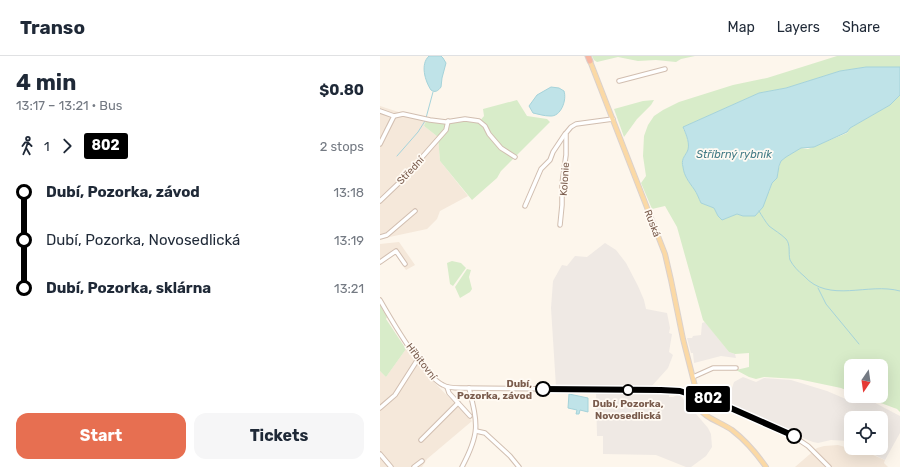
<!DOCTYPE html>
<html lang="en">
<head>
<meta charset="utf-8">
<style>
	:root { --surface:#fff; --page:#f6f6f7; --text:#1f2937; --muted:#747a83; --line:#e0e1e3; --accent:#e76f51 }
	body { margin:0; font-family:Rubik,sans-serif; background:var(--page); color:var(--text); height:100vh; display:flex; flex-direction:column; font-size:15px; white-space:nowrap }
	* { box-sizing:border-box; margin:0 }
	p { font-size:13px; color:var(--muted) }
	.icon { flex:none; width:22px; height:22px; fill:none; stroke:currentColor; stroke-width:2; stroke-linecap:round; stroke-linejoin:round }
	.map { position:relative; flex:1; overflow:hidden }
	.sheet { display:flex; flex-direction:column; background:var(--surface); width:380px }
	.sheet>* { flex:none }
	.badge { padding:0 8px; border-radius:3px; font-size:14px; line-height:26px }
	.needle { width:26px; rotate:193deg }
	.controls { position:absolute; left:464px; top:303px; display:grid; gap:8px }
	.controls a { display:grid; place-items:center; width:44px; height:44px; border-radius:8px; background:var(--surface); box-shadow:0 4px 16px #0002; font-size:20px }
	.map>.badge { position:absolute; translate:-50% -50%; box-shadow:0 0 0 2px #fff }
	.legs { display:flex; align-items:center; gap:6px; height:44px; padding:0 16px; font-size:13px }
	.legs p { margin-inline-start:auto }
	.summary { display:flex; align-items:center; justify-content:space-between; height:68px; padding:0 16px }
	h1 { font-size:22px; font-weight:700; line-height:30px }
	.primary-button { display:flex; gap:8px; margin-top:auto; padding:8px 16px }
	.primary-button a { flex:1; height:46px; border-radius:12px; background:var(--accent); color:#fff; font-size:16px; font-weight:700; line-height:46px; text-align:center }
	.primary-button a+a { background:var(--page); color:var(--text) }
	ul { padding:0 16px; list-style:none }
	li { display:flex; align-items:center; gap:14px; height:48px; font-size:15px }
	li i { display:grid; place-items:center; width:6px; height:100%; margin:0 5px; background:currentColor }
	li i::after { content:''; width:10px; height:10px; margin:-5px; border:3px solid; border-radius:50%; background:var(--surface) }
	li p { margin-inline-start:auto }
	li:first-child i { background:linear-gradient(#0000 50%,currentColor 0) }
	li:last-child i { background:linear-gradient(currentColor 50%,#0000 0) }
	header { display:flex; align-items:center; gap:24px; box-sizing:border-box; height:56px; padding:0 20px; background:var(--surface); border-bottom:1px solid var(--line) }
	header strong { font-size:19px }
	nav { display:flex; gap:22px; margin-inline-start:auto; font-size:14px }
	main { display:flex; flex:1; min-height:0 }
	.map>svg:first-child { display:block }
</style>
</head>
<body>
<header>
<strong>Transo</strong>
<nav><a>Map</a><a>Layers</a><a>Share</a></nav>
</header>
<main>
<section class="sheet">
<div class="summary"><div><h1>4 min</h1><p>13:17 – 13:21 · Bus</p></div><b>$0.80</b></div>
<div class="legs"><svg class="icon" aria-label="walk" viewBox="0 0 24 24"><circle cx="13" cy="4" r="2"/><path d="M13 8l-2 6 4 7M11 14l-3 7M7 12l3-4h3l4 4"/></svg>1<svg class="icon" aria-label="forward" viewBox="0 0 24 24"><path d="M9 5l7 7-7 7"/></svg><b class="badge" style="background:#000;color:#fff">802</b><p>2 stops</p></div>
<ul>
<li><i style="color:#000"></i><b>Dubí, Pozorka, závod</b><p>13:18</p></li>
<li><i style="color:#000"></i><span>Dubí, Pozorka, Novosedlická</span><p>13:19</p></li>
<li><i style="color:#000"></i><b>Dubí, Pozorka, sklárna</b><p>13:21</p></li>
</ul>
<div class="primary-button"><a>Start</a><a>Tickets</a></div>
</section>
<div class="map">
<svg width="520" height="411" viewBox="0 0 520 411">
	<rect width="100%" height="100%" fill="#fdf6ec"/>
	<g fill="#f5e8da">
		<polygon points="0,50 46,65 44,70 58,81 60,105 88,140 60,155 57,163 47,173 0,183"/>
		<polygon points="19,186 35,209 26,214 15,198 0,209 0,188"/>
		<polygon points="26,293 42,314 92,365 47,403 42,411 0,411 0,315 6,321"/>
		<polygon points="458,389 493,399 505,404 504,407 508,411 415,411 437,392 444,390"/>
	</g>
	<g fill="#efe9e4">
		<polygon points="225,187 236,194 246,207 258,230 264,244 266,253 287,257 290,272 289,277 292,278 289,296 293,299 288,312 270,332 215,330 212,332 199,331 197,330 195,331 176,331 171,252 173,225 182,209 187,210 195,200 207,201"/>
		<polygon points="325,266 349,296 355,298 356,302 341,300 314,307 313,297 311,297 307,282 312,282 313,280 321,279 322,267"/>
		<polygon points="363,321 376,326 384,322 411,324 447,335 475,347 482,340 520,360 520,377 505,404 493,398 472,392 501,392 501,362 471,362 471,392 467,390 469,385 451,384 438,387 433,386 418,380 419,378 347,347 354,326"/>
		<polygon points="216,336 276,337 278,338 289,339 289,341 293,341 299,338 328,372 331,378 332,391 326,400 311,411 306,411 276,399 223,398 223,380 217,380"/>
	</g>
	<g fill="#d8ecc9">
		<polygon points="212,0 315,0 301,3 296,6 276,4 258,5 238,1 217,6 214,4"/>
		<path d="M457,0H520V11H486L460,15L406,32L379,37L312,67L303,72C306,79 311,89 307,96C304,101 301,104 303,111C304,120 309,126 314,133C317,137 319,143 321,147L334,152L338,160L342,164L357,158L363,160L389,136L392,127L397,122L398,115L401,105L406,101L421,92L428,93L467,77L470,72L510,49L520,39V356L517,353L482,340H501V310H471V336L461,332L418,323L384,321L376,323L369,321L356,314L369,311V297L355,298L349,296L323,264L297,171L285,150L272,153L261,127L266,120L263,100L264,80L268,69L274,60L283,54L299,46L353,29L387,22Z"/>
		<polygon points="137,44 147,60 167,63 170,66 121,115 117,122 92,144 60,105 58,81 44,70 46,65 66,67 85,64 99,66 104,60 103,53"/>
		<polygon points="274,44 271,49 257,63 244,81 234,53 263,45"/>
		<polygon points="72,205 81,207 86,212 73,230 70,228 67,207"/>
		<polygon points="87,213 91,214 89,221 92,233 90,236 80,242 75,231"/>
		<polygon points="0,249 7,261 6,263 26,293 6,321 0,315"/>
	</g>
	<g fill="#bfe3e8" stroke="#a5d3da">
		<path d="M49,0H61L63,2L66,7L62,22L61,31C58,35 55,37 51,34C45,25 40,8 49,0Z"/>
		<path d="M486,11H520V39L510,49L470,72L467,76L434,91L421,92L406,101L401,105L399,110L397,122L392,127L383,151L375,160H363L357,158L342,164L338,160L334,152L321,147C319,143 317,137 314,133C309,126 304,120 303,111C301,104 304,101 307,96C311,89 306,78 303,71L379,37L406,32L460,15Z"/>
		<path d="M171,31L179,32L184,35C187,44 181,61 170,60C164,60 158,58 153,57L149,50L157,39Z"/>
		<polygon points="189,338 208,342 208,356 200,354 199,358 196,358 197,354 188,352"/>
	</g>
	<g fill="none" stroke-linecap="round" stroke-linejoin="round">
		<g stroke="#a5d3da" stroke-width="1">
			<polyline points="46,62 53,36"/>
			<polyline points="17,100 38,76 45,65"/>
			<path d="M379,155C382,160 385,165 389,170C394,174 401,178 406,183C411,189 408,197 410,204C413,210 419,216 424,220C449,248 488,226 520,235"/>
			<polyline points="438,232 446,248 479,288"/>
		</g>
		<defs>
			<g id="minor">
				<polyline points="239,25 285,13"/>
				<polyline points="0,55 14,60 23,58 50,64 66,66 85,63 99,65 105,70 109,78 121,92 135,101"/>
				<polyline points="0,88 14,60"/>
				<polyline points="0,145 22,124 66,74 68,65"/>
				<polyline points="145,150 161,113 170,104 173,96 185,78"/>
				<polyline points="180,169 182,149 182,128 186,99 186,77 191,71 196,68 233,63"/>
				<polyline points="0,181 7,179 35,155"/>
				<polyline points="0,206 16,195 25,208"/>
				<path d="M0,244C12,265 43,319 63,329C68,332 75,332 81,332L293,334L301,335L309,338"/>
				<polyline points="313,321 333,312 356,312"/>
				<polyline points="67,331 69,337 90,360"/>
				<polyline points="323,342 337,346 413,380 428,390 449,411"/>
				<polyline points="0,352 15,339 38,303"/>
				<polyline points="96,375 105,377 130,400 139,411"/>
				<polyline points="41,384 78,347"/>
				<polyline points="0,398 11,411"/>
				<polyline points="34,411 42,405"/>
				<path d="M82,411C100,377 98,369 89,332"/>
			</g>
			<g id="major">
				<polyline points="210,5 285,198 291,224 303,283 316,334"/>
				<circle cx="315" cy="342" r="7"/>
				<path d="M317,349C323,362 341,366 352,374C365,384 377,398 386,411"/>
			</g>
			<polyline id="highway" points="208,0 210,5"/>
		</defs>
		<use href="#minor" stroke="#d1beb0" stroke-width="5.5"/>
		<use href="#major" stroke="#dad1cd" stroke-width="6"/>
		<use href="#highway" stroke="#dad1cd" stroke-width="7"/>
		<use href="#minor" stroke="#fff" stroke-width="3.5"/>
		<use href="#major" stroke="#fbd9a5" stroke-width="4"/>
		<use href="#highway" stroke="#f7b7a3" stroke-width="5"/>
	</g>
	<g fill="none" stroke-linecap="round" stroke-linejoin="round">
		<defs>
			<polyline id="line-1" points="163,333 281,334 300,335 309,338 312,335 316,334 322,338 323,342 337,346 414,380"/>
		</defs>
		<use href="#line-1" stroke="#fff" stroke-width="9"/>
		<use href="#line-1" stroke="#000" stroke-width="6"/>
	</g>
	<g fill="#fff" stroke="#000" stroke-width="2">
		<circle cx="163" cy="333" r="7"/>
		<circle cx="248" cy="334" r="5"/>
		<circle cx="414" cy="380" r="7"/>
	</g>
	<g text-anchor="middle" stroke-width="3.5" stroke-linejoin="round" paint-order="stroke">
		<g font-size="10" fill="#7a5c4d" stroke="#fffaf3">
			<text transform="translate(30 114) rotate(-47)" y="4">Střední</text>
			<text transform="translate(184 123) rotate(-86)" y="4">Kolonie</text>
			<text transform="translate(273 167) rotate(69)" y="4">Ruská</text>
			<text transform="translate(42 305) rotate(52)" y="4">Hřbitovní</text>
		</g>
		<g font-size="10" font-weight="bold" fill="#7a5c4d" stroke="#fffaf3" text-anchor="end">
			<text x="152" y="331">Dubí,<tspan x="152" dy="12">Pozorka, závod</tspan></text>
			<text x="248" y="351" text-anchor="middle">Dubí, Pozorka,<tspan x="248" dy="12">Novosedlická</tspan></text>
		</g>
		<g font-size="11" font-style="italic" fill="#437c86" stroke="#fffaf3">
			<text x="354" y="102">Stříbrný rybník</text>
		</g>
	</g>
</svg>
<div class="controls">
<a><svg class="needle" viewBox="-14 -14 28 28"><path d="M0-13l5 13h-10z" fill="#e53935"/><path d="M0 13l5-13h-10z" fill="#747a83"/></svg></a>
<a><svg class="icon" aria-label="locate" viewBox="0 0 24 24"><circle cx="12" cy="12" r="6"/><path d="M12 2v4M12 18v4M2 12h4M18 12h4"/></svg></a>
</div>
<b class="badge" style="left:328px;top:343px;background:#000;color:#fff">802</b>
</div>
</main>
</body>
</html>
